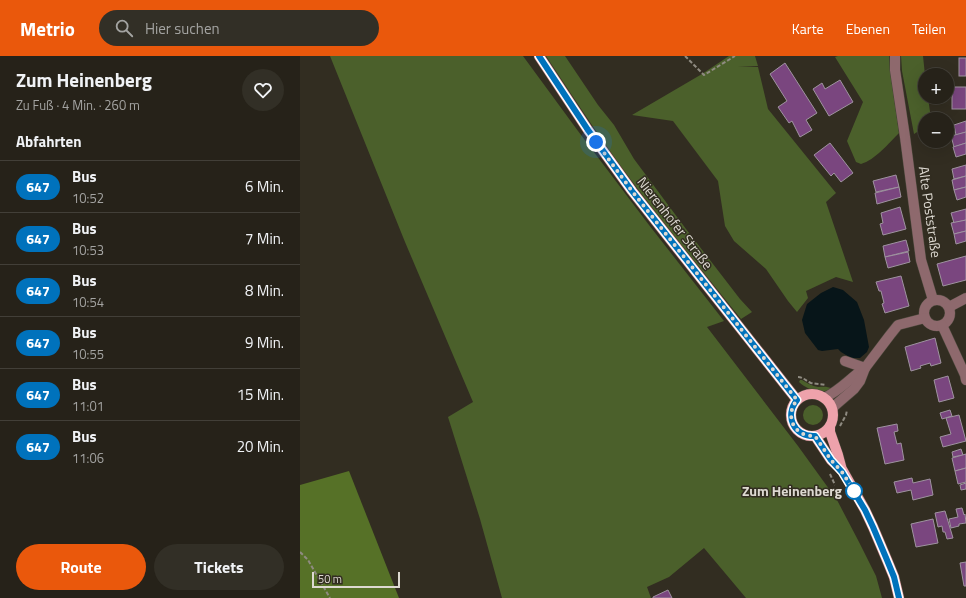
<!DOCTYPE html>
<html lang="de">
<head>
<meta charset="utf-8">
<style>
	:root { --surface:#262219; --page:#322f26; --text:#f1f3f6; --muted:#a4a4a2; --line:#423f38; --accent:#ea580c }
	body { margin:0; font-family:"Titillium Web",sans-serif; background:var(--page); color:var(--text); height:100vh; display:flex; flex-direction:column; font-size:15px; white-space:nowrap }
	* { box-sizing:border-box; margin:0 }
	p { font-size:13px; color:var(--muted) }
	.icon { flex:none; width:22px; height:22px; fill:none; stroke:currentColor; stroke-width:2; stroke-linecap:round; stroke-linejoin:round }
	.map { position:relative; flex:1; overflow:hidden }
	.drawer { display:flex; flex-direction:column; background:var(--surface); width:300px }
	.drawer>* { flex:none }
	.badge { padding:0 8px; border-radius:13px; font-size:14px; line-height:26px }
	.fabs { position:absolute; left:618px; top:12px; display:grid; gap:8px }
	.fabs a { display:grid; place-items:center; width:36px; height:36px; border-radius:50%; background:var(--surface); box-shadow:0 4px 16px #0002,0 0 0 1px var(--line); font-size:20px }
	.scale { position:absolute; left:12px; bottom:10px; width:88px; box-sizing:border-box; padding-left:4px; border:2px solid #ddd9d1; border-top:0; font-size:11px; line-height:14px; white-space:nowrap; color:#ddd9d1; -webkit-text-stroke:3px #322d21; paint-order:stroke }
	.you { position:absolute; width:20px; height:20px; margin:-10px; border:3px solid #fff; border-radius:50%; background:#1a73e8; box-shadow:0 0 0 6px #1a73e833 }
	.map>.badge { position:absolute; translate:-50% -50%; box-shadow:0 0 0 2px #fff }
	h2 { padding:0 16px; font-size:15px; line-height:36px }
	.round { display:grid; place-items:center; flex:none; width:42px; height:42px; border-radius:21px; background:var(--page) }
	.summary { display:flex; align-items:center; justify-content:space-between; height:68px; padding:0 16px }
	h1 { font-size:19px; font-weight:700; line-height:30px }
	.primary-button { display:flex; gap:8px; margin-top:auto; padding:8px 16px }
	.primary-button a { flex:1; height:46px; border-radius:24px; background:var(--accent); color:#fff; font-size:16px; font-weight:700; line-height:46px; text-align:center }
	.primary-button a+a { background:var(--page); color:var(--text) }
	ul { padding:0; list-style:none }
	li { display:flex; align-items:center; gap:12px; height:52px; padding:0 16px; border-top:1px solid var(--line) }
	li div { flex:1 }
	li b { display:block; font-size:15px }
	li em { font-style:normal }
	li .badge { min-width:44px; font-weight:700; text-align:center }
	header { display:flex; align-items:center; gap:24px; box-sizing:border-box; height:56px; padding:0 20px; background:var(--accent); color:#fff }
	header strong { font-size:19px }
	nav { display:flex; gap:22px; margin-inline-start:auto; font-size:14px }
	.search { width:280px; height:36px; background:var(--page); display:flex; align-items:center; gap:10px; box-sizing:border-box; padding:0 14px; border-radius:22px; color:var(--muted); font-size:15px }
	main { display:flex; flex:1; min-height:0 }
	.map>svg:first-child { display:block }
</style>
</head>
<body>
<header>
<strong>Metrio</strong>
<div class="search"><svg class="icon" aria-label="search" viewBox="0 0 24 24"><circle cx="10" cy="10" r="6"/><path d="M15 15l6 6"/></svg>Hier suchen</div>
<nav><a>Karte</a><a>Ebenen</a><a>Teilen</a></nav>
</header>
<main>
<section class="drawer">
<div class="summary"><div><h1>Zum Heinenberg</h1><p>Zu Fuß · 4 Min. · 260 m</p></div><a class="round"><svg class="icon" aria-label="heart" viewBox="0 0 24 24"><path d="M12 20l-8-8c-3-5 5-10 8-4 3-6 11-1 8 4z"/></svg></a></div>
<h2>Abfahrten</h2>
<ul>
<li><span class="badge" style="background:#0072bc;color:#fff">647</span><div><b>Bus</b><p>10:52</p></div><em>6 Min.</em></li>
<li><span class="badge" style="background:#0072bc;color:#fff">647</span><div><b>Bus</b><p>10:53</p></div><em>7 Min.</em></li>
<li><span class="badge" style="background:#0072bc;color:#fff">647</span><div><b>Bus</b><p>10:54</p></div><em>8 Min.</em></li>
<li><span class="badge" style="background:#0072bc;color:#fff">647</span><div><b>Bus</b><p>10:55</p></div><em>9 Min.</em></li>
<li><span class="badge" style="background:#0072bc;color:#fff">647</span><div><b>Bus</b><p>11:01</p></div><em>15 Min.</em></li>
<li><span class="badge" style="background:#0072bc;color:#fff">647</span><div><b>Bus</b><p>11:06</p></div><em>20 Min.</em></li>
</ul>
<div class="primary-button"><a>Route</a><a>Tickets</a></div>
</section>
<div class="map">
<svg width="666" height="542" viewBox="0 0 666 542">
	<rect width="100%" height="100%" fill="#322d21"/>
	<g fill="#4b602b">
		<polygon points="30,0 223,0 278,75 349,169 424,265 407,271 498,390 537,444 559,486 576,520 582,542 446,542 404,492 369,521 347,531 351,542 202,542 180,463 148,361 173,346 105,186"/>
		<path d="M246,0H265L298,49L314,69L334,103L386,173L440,243L452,256L441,263C400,212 358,161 319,108C294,73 270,36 246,0Z"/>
		<polygon points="429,0 455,0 458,10 438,11 458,11 468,53 536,137 526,146 553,226 536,221 506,235 508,242 497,256 488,245 466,213 434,185 425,170 418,125 373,65 332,59 402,18"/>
		<path d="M538,0H589L590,15L599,77C589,87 575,104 561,108L556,106L547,85L563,46L535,1Z"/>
		<polygon points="601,0 623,0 625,19 625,41 628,41 631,63 625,63 625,71 614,78 602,15"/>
		<path d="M500,324H502C507,327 512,330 518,331C524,331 527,330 532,333C521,338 507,334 499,326Z"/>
		<circle cx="513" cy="359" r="10"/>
	</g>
	<polygon fill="#567127" points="49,415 99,542 0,542 0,429"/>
	<polygon fill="#071519" points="533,231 543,234 557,246 564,264 569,291 567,296 560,302 551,302 541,296 538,293 522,295 518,294 505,277 502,264 507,248 521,237"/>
	<g fill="#7a467f" stroke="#9f93a0">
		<rect x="659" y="2" width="7" height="18"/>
		<polygon points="485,7 517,57 506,64 512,74 500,81 492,65 489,67 478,51 487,45 470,18"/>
		<polygon points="540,24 553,46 529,60 513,33 522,27 525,33"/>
		<rect x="652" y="31" width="14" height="22"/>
		<polygon points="666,65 666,76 656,79 654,69"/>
		<polygon points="666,76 666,87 654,91 651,80"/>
		<polygon points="530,87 553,117 541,126 534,117 531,120 514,99"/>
		<polygon points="666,87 666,98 656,101 653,91"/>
		<polygon points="666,109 666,120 654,123 652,113"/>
		<polygon points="596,119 599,131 576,136 573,125"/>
		<polygon points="666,120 666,131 654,134 652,124"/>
		<polygon points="599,131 601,141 577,148 575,137"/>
		<polygon points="666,131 666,141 657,144 654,134"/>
		<polygon points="600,151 606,173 583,179 580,168 583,167 581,157"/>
		<polygon points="666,153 666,164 654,167 651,157"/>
		<polygon points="666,164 666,175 654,178 651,167"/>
		<polygon points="666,175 666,185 656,188 654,178"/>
		<polygon points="606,184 609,195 585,201 583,190"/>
		<polygon points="608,196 610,206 588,212 585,201"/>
		<polygon points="666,200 666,224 643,230 637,208"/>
		<polygon points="601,220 609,250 585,257 582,248 584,247 581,235 579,235 576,226"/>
		<polygon points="635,282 641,307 631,310 630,307 620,310 621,312 611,315 605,291"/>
		<polygon points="648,320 654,342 639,346 634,324"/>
		<polygon points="650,354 652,360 642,363 640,357"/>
		<polygon points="659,359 666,385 643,391 640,381 651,378 646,362"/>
		<polygon points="597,368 598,375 594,376 597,388 601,387 604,404 585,408 577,372"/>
		<polygon points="661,393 663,399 653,401 652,396"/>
		<polygon points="666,398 666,412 655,415 652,402"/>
		<polygon points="666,412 666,426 658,428 655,415"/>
		<polygon points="612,422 613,427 630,423 633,439 613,444 611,434 597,437 594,426"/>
		<polygon points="666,427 666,433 661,434 660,429"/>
		<polygon points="662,452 664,459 665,458 666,467 659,468 659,470 651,472 649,463 658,461 656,453"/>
		<polygon points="645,455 653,482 647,483 645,476 643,476 642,470 638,471 635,457"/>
		<polygon points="633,463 638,487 616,491 611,468"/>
		<polygon points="666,506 666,530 664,530 660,507"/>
		<polygon points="368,534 372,542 353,542 353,541"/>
	</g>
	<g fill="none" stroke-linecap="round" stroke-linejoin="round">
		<defs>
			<g id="minor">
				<polyline points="595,0 595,14 605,81 621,204 633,244"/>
				<circle cx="637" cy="257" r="13"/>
				<polyline points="649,251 666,242"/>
				<polyline points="642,269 665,319 666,324"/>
				<polyline points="545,305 565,312"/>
				<path d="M524,342C541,334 550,322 565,312"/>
				<polyline points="532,352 554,333 560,325 565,312 590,279 598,269 625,262"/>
			</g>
			<g id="major">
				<polyline points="239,0 288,74 332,135 497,344"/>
				<circle cx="512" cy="359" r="21"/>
				<polyline points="530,370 530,376 538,399 542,414"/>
				<polyline points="515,380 531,404 543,415 565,454 573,471 587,504 594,521 599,542"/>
			</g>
		</defs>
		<use href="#minor" stroke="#4d493d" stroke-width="11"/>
		<use href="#major" stroke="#4d493d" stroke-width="11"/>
		<g stroke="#8f8b81" stroke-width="2" stroke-dasharray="4 2" stroke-linecap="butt">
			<polyline points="385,0 404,19 435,0"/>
			<path d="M498,321C503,321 506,325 511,327C516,328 521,328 526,329"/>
			<polyline points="540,370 546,359 547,354"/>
			<polyline points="530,418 535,429"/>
			<polyline points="0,496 8,504 30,542"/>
		</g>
		<use href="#minor" stroke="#8e696d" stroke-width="10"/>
		<use href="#major" stroke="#eea2ab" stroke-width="10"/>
	</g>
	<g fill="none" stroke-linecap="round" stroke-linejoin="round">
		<defs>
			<path id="line" d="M239,0L288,74L332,135L497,344C484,360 494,381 515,380L531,404L542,416L565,454L573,471L587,504L594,521L599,542"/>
		</defs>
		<use href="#line" stroke="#fff" stroke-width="9"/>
		<use href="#line" stroke="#0072bc" stroke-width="6"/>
		<path stroke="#ddd9d1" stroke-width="4" stroke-dasharray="0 7.2" d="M296,86L332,135L497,344C484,360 494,381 515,380L531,404L542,416L557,439L554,435"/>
	</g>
	<circle fill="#fff" stroke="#0072bc" stroke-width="2" cx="554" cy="435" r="8"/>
	<g text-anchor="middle" stroke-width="3" stroke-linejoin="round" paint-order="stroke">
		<g font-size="14" fill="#ddd9d1" stroke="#322d21">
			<text transform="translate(630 156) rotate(82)" y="5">Alte Poststraße</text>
			<text transform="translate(375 167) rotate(52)" y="5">Nierenhofer Straße</text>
		</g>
		<g font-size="14" font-weight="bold" fill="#ddd9d1" stroke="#322d21" text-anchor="end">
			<text x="542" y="440">Zum Heinenberg</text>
		</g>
	</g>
</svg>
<div class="fabs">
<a>+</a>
<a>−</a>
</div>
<div class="scale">50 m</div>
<div class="you" style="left:296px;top:86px"></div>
</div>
</main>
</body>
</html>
